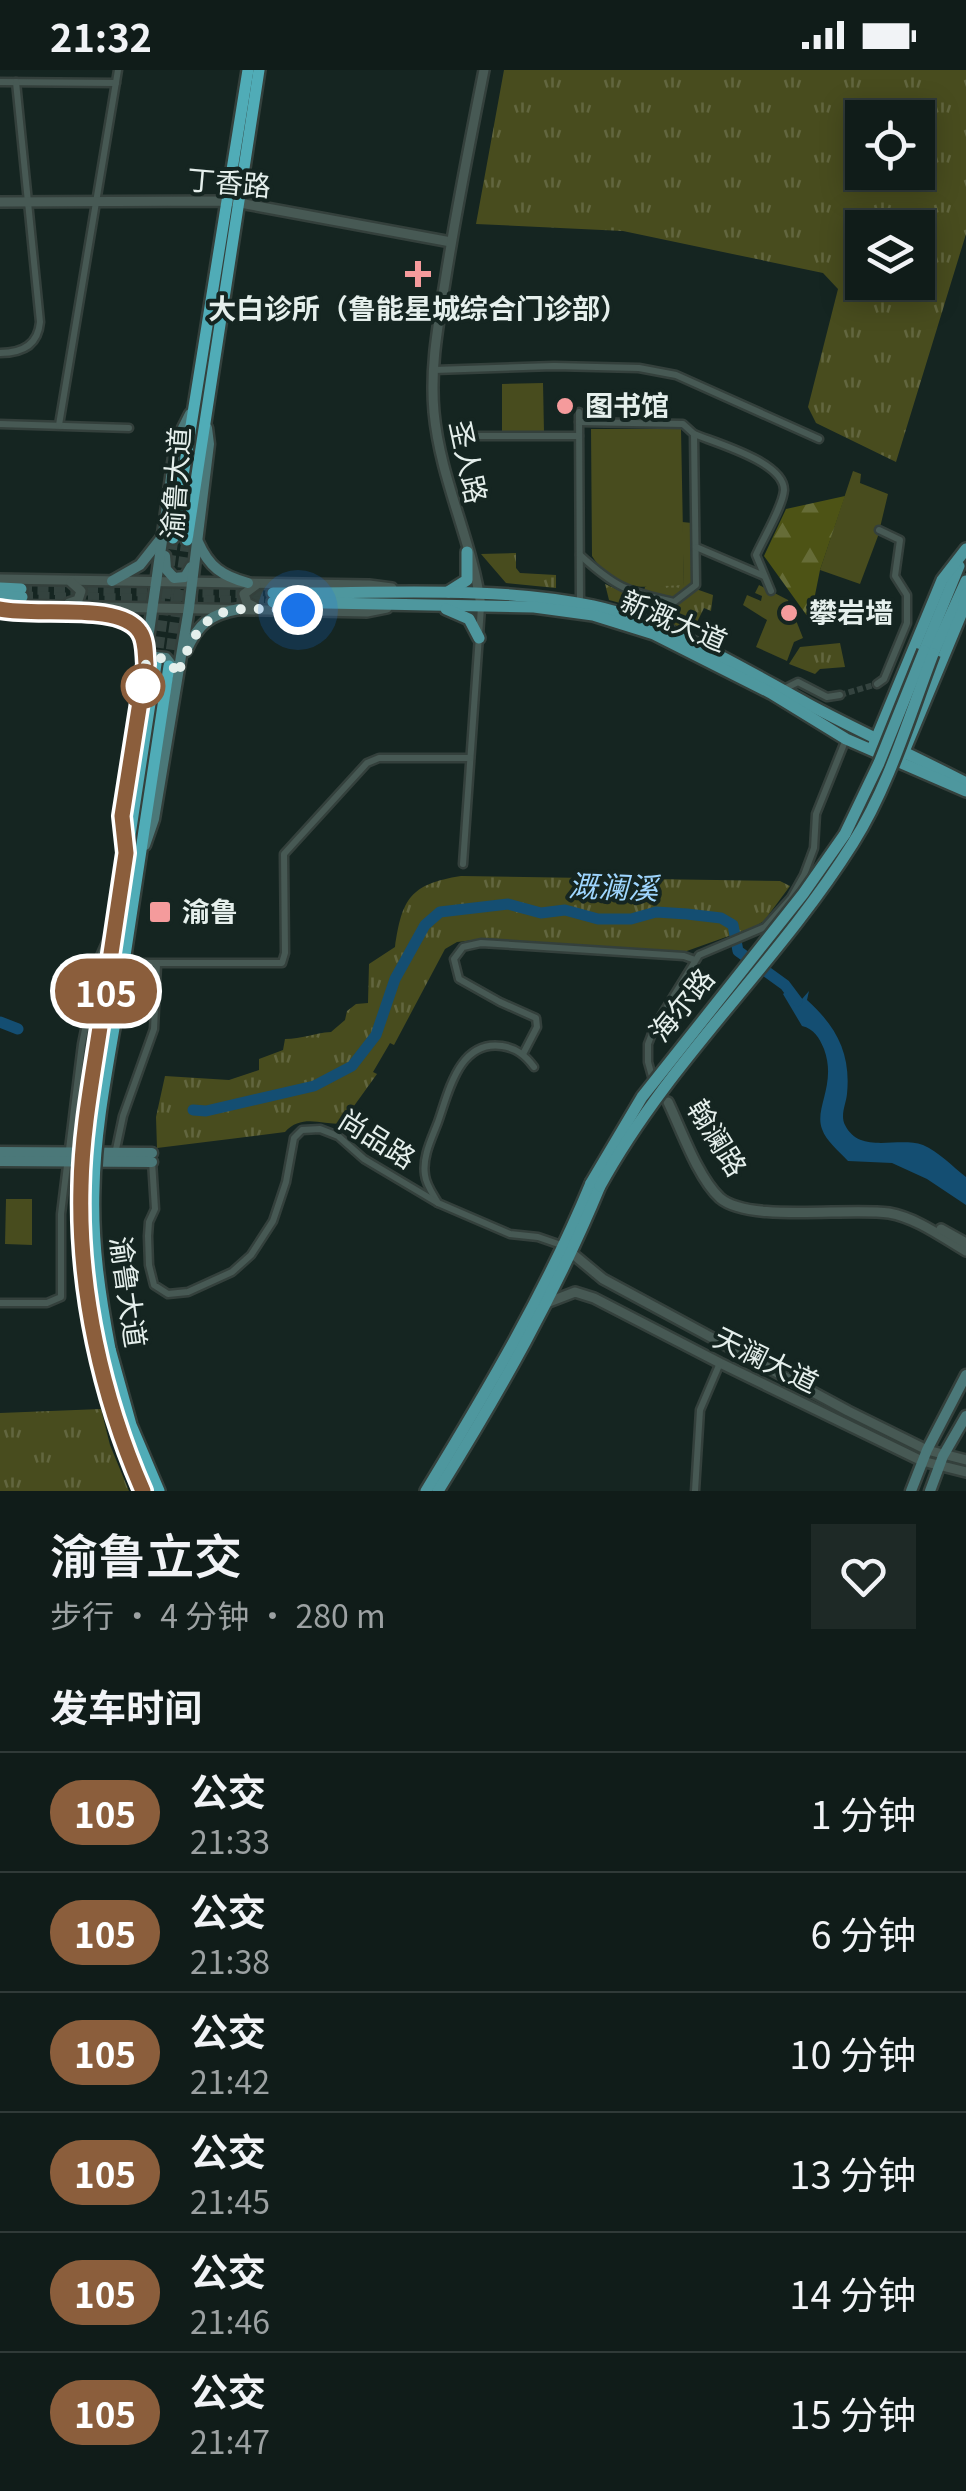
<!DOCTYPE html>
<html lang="zh">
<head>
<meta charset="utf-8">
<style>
	:root { --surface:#101c19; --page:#1e2926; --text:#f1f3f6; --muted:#9ca1a2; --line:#303a38 }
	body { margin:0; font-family:Georgia,"Noto Sans SC",serif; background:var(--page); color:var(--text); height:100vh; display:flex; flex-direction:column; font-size:38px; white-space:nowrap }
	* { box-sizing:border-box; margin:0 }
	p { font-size:32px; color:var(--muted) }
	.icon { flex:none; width:55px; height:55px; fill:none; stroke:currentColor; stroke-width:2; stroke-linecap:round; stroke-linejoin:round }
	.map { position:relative; height:1421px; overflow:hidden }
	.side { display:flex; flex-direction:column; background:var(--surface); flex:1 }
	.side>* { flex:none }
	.badge { padding:0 20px; border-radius:32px; font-size:35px; line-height:65px }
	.fabs { position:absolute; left:845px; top:30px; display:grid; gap:20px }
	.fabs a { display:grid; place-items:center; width:90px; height:90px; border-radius:0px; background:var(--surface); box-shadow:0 5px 25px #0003,0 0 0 2px var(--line); font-size:50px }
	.you { position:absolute; width:50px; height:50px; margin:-25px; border:8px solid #fff; border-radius:50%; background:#1a73e8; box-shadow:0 0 0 15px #1a73e833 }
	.map>.badge { position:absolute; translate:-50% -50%; box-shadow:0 0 0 5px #fff }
	h2 { padding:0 50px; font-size:38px; line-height:90px }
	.round { display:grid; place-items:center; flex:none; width:105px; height:105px; border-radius:0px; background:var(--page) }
	.head { display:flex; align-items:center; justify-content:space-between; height:170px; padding:0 50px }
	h1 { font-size:48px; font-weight:600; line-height:75px }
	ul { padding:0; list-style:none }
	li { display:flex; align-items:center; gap:30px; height:120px; padding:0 50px; border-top:2px solid var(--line) }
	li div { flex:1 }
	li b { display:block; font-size:38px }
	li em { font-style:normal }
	li .badge { min-width:110px; font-weight:700; text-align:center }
	.status { display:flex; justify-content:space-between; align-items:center; height:70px; padding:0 50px; background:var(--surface); direction:ltr }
	.status svg { height:28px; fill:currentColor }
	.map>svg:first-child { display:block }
</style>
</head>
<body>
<div class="status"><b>21:32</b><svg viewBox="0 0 49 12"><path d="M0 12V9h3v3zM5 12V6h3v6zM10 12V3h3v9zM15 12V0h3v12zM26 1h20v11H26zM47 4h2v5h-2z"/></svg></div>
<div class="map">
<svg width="966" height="1421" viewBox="0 0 966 1421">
	<defs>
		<pattern id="forest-firs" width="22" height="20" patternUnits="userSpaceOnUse" patternTransform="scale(2.5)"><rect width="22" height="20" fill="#4d5315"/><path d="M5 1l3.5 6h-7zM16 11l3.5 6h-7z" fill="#666c37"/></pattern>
		<pattern id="park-tufts" width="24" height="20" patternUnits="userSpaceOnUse" patternTransform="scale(2.5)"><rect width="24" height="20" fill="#484c1e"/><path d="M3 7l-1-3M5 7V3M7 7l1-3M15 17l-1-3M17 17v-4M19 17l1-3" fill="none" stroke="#62663f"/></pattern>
	</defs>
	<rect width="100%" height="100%" fill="#152521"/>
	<g fill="#484c1e">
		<polygon points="543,313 544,362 502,362 502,314"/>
		<path d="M591,359H681L684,516C645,517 616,524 592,486Z"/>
		<polygon points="853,401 861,404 860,413 888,424 878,466 860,514 820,500"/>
		<polygon points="759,515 788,530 803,568 794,572 787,591 756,577 767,550 743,535 747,525 761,531 762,526 755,523"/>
		<polygon points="6,1129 32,1129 32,1175 5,1174"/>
	</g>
	<polygon fill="url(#forest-firs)" points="845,426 820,500 810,550 764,486 786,439"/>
	<g fill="url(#park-tufts)" fill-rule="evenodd">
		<path d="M504,0H966V164L896,392L816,353L808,337L838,219L823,203L623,161L476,154ZM862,48H918V102H862ZM862,158H918V212H862Z"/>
		<polygon points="682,452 692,453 693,514 674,527 636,523 623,516 636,517 636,521 644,521 645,517 684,515"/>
		<polygon points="516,483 516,498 520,503 556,505 556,518 506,513 481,484"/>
		<polygon points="605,514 634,527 676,535 696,519 713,525 711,541 704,538 691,564 650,541 609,530"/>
		<polygon points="840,573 845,597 820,599 815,604 789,594 800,577"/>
		<path d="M461,806L780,811L790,816L764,851L754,857L684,882L483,869L457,872L445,879L394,975L390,973L373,1002L377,1004L341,1054C321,1054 301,1044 285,1062L157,1078L156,1047L165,1006L229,1010L259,1000V989L283,980L285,969C302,969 314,963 331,962L345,950L347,941L356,934L368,933L369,894L395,877C402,829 410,814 461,806Z"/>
		<polygon points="101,1339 110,1375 129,1421 0,1421 0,1343"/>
	</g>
	<path fill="#144e72" d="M791,917L802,929L809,921L807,930C837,957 851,984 847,1024C846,1034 840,1045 845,1055C860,1085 897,1066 923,1075C938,1081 953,1097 966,1107V1135L927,1109L892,1093L848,1091C839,1081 826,1071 822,1059C814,1038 837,1014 824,979C819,967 814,959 802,956L783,924Z"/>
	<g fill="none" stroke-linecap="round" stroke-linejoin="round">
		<g stroke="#144e72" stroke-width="11">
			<polyline points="0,952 18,959"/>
			<polyline points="193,1040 206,1041 314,1016 352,996 376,965 395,909 425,855 440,842 508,834 541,843 565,840 598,849 631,849 656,842 687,844 721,848 733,855 738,881 785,915 797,931"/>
		</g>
		<polyline stroke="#34433f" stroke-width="6" stroke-dasharray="6 3" stroke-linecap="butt" points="840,625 877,614"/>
		<g stroke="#34433f" stroke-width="11" stroke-dasharray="11 5.5" stroke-linecap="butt">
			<polyline points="21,519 273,523"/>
			<polyline points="22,527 273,532"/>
		</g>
		<g stroke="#34433f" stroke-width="11" stroke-dasharray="11 5.5" stroke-linecap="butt">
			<polyline points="156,594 173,468"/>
			<polyline points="169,596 187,470"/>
		</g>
		<defs>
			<g id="minor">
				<polyline points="0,12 116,13"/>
				<path d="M0,283C22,283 38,275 40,252L16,12"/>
				<polyline points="434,300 554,296 639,298 676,305 819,369"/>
				<polyline points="579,342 580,533"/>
				<path d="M579,352L683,354L694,364L696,515L674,532C627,522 615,517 580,485"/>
				<polyline points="0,354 129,358"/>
				<polyline points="59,355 118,0"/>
				<path d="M694,364C716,373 784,392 784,420C783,436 763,469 756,485L771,521"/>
				<polyline points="468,366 579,366"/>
				<polyline points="696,477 764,506"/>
				<polyline points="877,614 884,609 907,553 907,525 895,506 900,470 879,460"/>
				<polyline points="782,620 798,612 827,627 840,625"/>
				<polyline points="463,794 481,537"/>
				<polyline points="124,893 282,893 285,883 284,784 367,693 379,688 470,688"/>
				<polyline points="523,984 537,957 536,948 500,932 459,909 454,889 463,877 481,873 684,886 695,890"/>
				<path d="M534,997C525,985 516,978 502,976C459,970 449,1021 438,1052C432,1068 422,1087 425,1105C426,1115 433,1124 438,1133L510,1164L538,1167L564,1176"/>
				<polyline points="653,1010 648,992 648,974 655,956 699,885 765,857 791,828 804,805 814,778 816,744 846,669"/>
				<polyline points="115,1084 123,1046 154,959 157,894"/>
				<polyline points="152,1091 155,1139 149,1152 148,1166 149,1195 154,1215 168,1224 188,1222 232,1202 251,1185 273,1151 286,1112 294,1068 302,1060 320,1059 338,1066 364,1089 438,1133"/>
				<polyline points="0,1233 47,1233 61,1227 61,1144 82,974 100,886 111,861"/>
				<polyline points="695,1421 700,1340 720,1293"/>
			</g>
			<g id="tertiary">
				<polyline points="0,132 229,131 451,172"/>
				<polyline points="0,509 369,515 392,518"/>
				<polyline points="69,533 78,530 81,521 71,512"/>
				<polyline points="0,535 367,542 387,538"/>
				<path d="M481,536C472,470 440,409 434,342C430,297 438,256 445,212C456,141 470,71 484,0"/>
				<polyline points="255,537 247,533 244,524 256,515"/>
				<path d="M668,1032C681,1059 698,1108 720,1128C749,1153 848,1137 889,1143C917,1148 942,1167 966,1181"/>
				<polyline points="941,1159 966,1173"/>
				<polyline points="568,1180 603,1209 848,1341 927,1380 966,1390"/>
				<polyline points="549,1232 575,1222 594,1228 720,1293 922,1391 966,1402"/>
			</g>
			<g id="secondary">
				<path d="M198,472C209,497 222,506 248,513"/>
				<polyline points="165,486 166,499 174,508 185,507 191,497"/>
				<polyline points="112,511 140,495 163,466"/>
				<path d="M79,536C107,542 139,545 145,578"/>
				<path d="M186,581C198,554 210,544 239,539"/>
				<polyline points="147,593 156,587 166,588 176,601"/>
				<polyline points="125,775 123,745 176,372 190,344"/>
				<polyline points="145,775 154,749 189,538 209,374 207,358"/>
				<polyline points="0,1082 152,1083"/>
				<polyline points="0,1091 152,1092"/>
				<polyline points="911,1421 927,1380 966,1305"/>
				<polyline points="930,1421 943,1386 966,1346"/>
			</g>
			<g id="primary">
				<polyline points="0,518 21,519"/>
				<polyline points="448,522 467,510 467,482"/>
				<path d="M273,523C375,524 494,515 593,536C670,553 740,597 808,634C860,662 914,686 966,713"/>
				<polyline points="0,526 22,527"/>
				<polyline points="273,532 534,537 593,545 654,564 771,623 846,669 966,721"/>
				<polyline points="446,539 469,549 479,568"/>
				<polyline points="924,581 959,496"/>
				<polyline points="933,584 966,511"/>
				<polyline points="874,674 942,510 966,479"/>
				<polyline points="903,684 963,540 966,524"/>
				<path d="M426,1421C487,1321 546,1222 591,1113"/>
				<path d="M438,1421C500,1321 555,1225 600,1116"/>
			</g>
			<g id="trunk">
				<polyline points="173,468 248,0"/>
				<polyline points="187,470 259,0"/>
				<polyline points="101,956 156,594"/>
				<polyline points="114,958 169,596"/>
				<polyline points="110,1279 131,1355 159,1421"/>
				<polyline points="98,1282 120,1360 143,1421"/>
			</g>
		</defs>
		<use href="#minor" stroke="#34403c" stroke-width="11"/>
		<use href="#tertiary" stroke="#34403c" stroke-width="14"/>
		<use href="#secondary" stroke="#34403c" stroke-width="15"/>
		<use href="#primary" stroke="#34403c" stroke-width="16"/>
		<use href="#trunk" stroke="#34403c" stroke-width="16"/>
		<use href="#minor" stroke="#475954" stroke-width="6"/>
		<use href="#tertiary" stroke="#475954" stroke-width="9"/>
		<use href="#secondary" stroke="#4b7879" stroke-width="10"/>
		<use href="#primary" stroke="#4e979e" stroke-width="11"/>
		<use href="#trunk" stroke="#50acb7" stroke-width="11"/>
		<defs>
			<g id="primary-bridge">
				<polyline points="591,1113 642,1027 803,824 845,764 879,693 924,581"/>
				<path d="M600,1116C669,990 777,894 853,773C889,716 909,647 933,584"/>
			</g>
			<g id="trunk-bridge">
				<path d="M110,1279C100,1226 92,1173 94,1118C95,1064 105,1011 114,958"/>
				<path d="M98,1282C88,1228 80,1175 81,1119C82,1064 92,1010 101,956"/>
			</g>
		</defs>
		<use href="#primary-bridge" stroke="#34403c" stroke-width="16" stroke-linecap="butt"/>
		<use href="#trunk-bridge" stroke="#34403c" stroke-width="16" stroke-linecap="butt"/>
		<use href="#primary-bridge" stroke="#4e979e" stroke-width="11"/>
		<use href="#trunk-bridge" stroke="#50acb7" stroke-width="11"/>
	</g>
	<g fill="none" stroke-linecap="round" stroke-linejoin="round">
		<defs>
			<path id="line" d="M0,539C35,547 121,531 140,562C146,571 145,583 146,594L122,746L126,783C117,841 109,899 100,957C92,1010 82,1062 81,1116C78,1220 102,1327 143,1421"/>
		</defs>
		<use href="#line" stroke="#fff" stroke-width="22"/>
		<use href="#line" stroke="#8b5e3c" stroke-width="15"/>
		<path stroke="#e5efec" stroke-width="10" stroke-dasharray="0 18" d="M143,616L140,632L146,594L156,587L171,591L177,606C205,528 225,539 298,540"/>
	</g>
	<g fill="#f59b9c" stroke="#152521" stroke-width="4">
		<path d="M413 189h10v10h10v10h-10v10h-10v-10h-10v-10h10z"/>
		<circle cx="565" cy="336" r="10"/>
		<circle cx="789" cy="543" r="10"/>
		<rect x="148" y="830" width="24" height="24" rx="5"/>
	</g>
	<circle fill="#fff" stroke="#8b5e3c" stroke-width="5" cx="143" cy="616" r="20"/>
	<g text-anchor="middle" stroke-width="8" stroke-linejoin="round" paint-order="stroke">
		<g font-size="28" fill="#e5efec" stroke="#152521">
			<text transform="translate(229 113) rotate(5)" y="10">丁香路</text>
			<text transform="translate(468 392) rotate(78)" y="10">圣人路</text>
			<text transform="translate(176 413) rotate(-86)" y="10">渝鲁大道</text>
			<text transform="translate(674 551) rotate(23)" y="10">新溉大道</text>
			<text transform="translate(682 935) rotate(-51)" y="10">海尔路</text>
			<text transform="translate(717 1068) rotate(58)" y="10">翰澜路</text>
			<text transform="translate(377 1069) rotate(32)" y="10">尚品路</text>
			<text transform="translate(128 1222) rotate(82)" y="10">渝鲁大道</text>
			<text transform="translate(766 1290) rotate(26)" y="10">天澜大道</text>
		</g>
		<g font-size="28" font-weight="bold" fill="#e5efec" stroke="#152521" text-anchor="start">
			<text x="418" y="249" text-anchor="middle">大白诊所（鲁能星城综合门诊部）</text>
			<text x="585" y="346">图书馆</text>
			<text x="809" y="553">攀岩墙</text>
			<text x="182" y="852">渝鲁</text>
		</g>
		<g font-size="30" font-style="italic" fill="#9fd6ff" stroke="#152521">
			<text transform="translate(613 818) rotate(2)" y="10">溉澜溪</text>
		</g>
	</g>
</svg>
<div class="fabs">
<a><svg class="icon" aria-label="locate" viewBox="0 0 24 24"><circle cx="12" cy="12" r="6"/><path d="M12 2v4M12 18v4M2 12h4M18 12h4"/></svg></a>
<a><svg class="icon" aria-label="layers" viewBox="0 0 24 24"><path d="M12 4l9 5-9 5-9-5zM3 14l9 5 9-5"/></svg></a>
</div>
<div class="you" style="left:298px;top:540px"></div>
<b class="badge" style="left:106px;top:921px;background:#8b5e3c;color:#fff">105</b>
</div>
<section class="side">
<div class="head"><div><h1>渝鲁立交</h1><p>步行 · 4 分钟 · 280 m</p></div><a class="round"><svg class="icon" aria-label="heart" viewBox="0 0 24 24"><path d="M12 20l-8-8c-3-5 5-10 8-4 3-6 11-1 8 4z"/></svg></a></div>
<h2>发车时间</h2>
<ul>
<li><span class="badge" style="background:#8b5e3c;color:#fff">105</span><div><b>公交</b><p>21:33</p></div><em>1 分钟</em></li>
<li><span class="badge" style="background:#8b5e3c;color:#fff">105</span><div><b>公交</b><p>21:38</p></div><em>6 分钟</em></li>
<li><span class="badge" style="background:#8b5e3c;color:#fff">105</span><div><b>公交</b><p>21:42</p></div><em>10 分钟</em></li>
<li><span class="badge" style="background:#8b5e3c;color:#fff">105</span><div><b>公交</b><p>21:45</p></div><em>13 分钟</em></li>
<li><span class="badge" style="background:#8b5e3c;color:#fff">105</span><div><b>公交</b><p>21:46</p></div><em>14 分钟</em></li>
<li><span class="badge" style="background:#8b5e3c;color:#fff">105</span><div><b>公交</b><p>21:47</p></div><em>15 分钟</em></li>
</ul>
</section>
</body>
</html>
